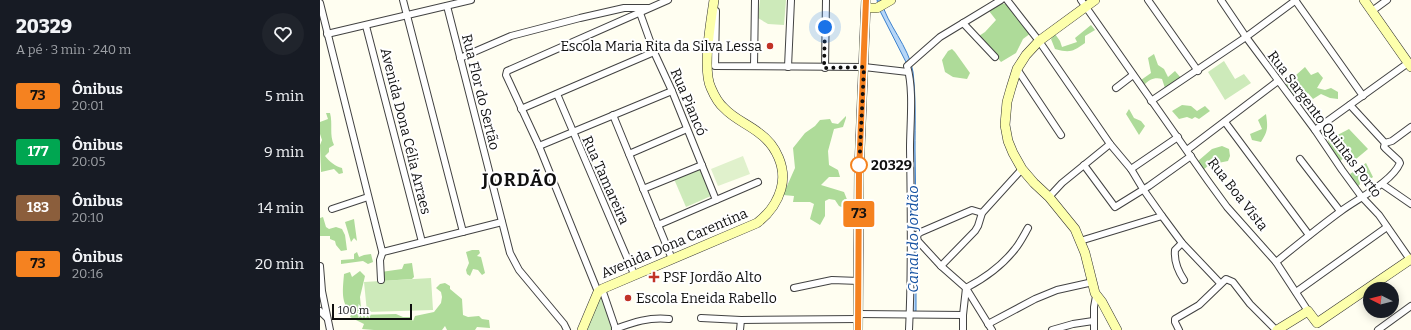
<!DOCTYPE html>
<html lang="pt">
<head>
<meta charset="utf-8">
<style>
	:root { --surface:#171b24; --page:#20242c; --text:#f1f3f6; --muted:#9ea1a6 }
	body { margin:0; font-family:Bitter,serif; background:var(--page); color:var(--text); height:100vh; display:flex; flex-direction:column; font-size:15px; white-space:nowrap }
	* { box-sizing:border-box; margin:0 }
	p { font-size:13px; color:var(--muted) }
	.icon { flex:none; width:22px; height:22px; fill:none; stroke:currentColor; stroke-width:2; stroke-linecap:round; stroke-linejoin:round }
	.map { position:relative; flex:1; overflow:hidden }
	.drawer { display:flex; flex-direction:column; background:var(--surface); width:320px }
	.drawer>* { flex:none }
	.badge { padding:0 8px; border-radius:3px; font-size:14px; line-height:26px }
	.needle { width:26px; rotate:276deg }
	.controls { position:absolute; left:1043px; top:282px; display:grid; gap:8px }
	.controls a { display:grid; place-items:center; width:36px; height:36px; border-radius:50%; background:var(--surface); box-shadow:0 2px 10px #0003; font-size:20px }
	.scale { position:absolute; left:12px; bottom:10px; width:80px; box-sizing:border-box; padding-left:4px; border:2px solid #0f0f0f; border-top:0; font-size:11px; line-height:14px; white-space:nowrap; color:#0f0f0f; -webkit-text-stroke:3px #fff; paint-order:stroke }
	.you { position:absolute; width:20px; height:20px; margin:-10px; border:3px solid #fff; border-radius:50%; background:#1a73e8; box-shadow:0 0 0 6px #1a73e833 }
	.map>.badge { position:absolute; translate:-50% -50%; box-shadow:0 0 0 2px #fff }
	.round { display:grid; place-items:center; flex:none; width:42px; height:42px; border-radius:21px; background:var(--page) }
	.headline { display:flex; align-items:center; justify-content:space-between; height:68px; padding:0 16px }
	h1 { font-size:19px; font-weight:800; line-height:30px }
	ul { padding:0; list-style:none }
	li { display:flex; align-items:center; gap:12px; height:56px; padding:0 16px }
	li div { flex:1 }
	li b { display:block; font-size:15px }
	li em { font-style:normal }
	li .badge { min-width:44px; font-weight:700; text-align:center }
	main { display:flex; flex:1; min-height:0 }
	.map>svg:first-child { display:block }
</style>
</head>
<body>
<main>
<section class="drawer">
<div class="headline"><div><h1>20329</h1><p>A pé · 3 min · 240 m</p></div><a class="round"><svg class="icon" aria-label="heart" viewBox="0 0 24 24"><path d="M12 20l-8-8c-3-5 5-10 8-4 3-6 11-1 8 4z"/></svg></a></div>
<ul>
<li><span class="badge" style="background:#f58220;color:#111">73</span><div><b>Ônibus</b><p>20:01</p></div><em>5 min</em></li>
<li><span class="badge" style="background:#00a651;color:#fff">177</span><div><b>Ônibus</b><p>20:05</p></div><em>9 min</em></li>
<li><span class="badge" style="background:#8b5e3c;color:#fff">183</span><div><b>Ônibus</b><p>20:10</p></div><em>14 min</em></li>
<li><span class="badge" style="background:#f58220;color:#111">73</span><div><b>Ônibus</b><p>20:16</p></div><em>20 min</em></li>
</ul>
</section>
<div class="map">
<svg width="1091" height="330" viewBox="0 0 1091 330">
	<rect width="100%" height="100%" fill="#fffef1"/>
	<g fill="#cdeaba">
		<polygon points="440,0 466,0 464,25 448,24 438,18"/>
		<polygon points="904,61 915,79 924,74 931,83 905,100 888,72"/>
		<polygon points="380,169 391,196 366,207 354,179"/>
		<polygon points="111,278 113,310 47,312 44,282"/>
		<polygon points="280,292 292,330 264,330"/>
	</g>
	<g fill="#aedb99">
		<polygon points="681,3 688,5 711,33 703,39 696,53 681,62 659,36 665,32 676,20 669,11"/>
		<path d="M771,25L775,30L765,36V43C752,52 750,53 735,49L731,39L735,34L740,41L742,47L757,42L755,38Z"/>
		<polygon points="632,49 635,52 650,73 647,79 633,77 625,72 622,60 628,51"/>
		<path d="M834,54L838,65L844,69L848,77L855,71L861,78L856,80L855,83L845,88L842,79C834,77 829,80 824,85L821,80L831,73L828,58Z"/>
		<polygon points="985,67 991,75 998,72 1003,78 997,88 1005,90 1011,88 1018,92 1018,99 1010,98 1001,94 993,99 988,93 979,100 970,93 966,84"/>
		<polygon points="862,105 871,106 877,111 885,106 890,111 879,119 875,117 872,119 867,117 859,119 852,111"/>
		<polygon points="809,109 814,118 821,121 825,126 819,135 806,114"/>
		<path d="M6,113H10C13,124 9,135 14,145L9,148V152L5,156C10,162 15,166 22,168L23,173L19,174L14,169L1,172L0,145L2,140L0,134V122L8,119Z"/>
		<path d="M946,114C948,128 948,131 941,142L932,140L930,134L942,129L938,120Z"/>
		<polygon points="526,116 526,118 523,127 514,129 508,151 509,165 518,170 520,177 509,177 501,185 524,192 528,202 526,209 519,206 515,200 509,199 505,201 505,216 500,225 490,219 494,204 490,202 473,202 474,196 463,195 475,168 473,148 485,133 495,126 500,120 510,119 512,123 518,124"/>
		<polygon points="1029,129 1048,149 1036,159 1028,154 1017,164 1009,147 1008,140"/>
		<polygon points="902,146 909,149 910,156 908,161 898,163 891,166 889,165 883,170 878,161 892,149"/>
		<polygon points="1046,163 1053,177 1049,180 1039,178 1040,184 1036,189 1030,174"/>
		<polygon points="3,217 6,227 9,229 16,227 22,229 25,235 27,250 21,251 16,245 15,241 10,239 10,236 0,236 0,218"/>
		<polygon points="34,219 37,241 34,238 31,242 25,222"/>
		<polygon points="152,250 159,250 160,253 157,256 161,257 165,273 162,275 158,270 153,269 150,276 147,274 146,270 149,263 146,252"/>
		<polygon points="37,252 39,257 44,255 51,254 53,262 48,264 43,261 21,264 21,260 34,259 34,254"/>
		<polygon points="92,263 94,277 92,279 62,281 61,272 82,269 84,264"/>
		<path d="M40,271L45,276L40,297L41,308L39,313H35L39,315L76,314L83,317H90L93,321L95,316L114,312L121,303L122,297L121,292L116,288L120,284L125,283L130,286V289L142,299L143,315L148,317L159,316L162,319L169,320L170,328L157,327L155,330H127L125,326L122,330H54L42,329L44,324L30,317L32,313C20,304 23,288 24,274L30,272L32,277Z"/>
	</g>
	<polygon fill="#e0f1cc" points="423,156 430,174 398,186 391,169"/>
	<path fill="#b6d6f7" stroke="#3c81ce" d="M557,0H561C567,25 589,46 593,72C596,97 595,125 595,150C596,204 596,257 596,311L592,312L589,68L559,9Z"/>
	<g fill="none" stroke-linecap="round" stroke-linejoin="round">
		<defs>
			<g id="street">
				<polyline points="83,0 143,232"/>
				<polyline points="687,0 719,41 790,144 811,169 823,189 842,216 862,243 900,283"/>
				<polyline points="761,0 888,181 907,207 956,262 988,311"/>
				<polyline points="828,0 878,71"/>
				<polyline points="901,0 926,37 995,130 1022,170 1041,196 1059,215 1091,261"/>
				<polyline points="975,0 1043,96"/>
				<polyline points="0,3 62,251 63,252 182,222"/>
				<polyline points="127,6 190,253 199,270 244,324 247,330"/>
				<polyline points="396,11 395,66 544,67 588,72"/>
				<polyline points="1052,11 1067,0"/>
				<polyline points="320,13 334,52 352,91 396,200"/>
				<polyline points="643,23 675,57"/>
				<polyline points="46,26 102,242"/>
				<polyline points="7,34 151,0"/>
				<polyline points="140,58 191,36 260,18 304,8 328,8"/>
				<polyline points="434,66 435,0"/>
				<polyline points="468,67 471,0"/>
				<polyline points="505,68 506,0"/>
				<polyline points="697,69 741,135"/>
				<polyline points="796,88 813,75"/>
				<polyline points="237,94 314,274"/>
				<polyline points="831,101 926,37 976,0"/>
				<polyline points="1030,105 1065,143"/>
				<polyline points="201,109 334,52"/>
				<polyline points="293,115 352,259"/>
				<polyline points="905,122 989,235"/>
				<polyline points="995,130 1088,63"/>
				<polyline points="1065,143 1072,141 1091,127"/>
				<polyline points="219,146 352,91"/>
				<polyline points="867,150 958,81"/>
				<polyline points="309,154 367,129"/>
				<polyline points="980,159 1020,211"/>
				<polyline points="764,165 795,207 829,186 871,156"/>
				<polyline points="811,169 858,137"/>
				<polyline points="1062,184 1091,204"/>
				<polyline points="323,189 382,165"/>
				<polyline points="729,197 742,183 790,144"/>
				<polyline points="12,209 48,197"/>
				<polyline points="338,225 438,182"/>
				<polyline points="595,237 597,237 598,234 601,232 652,210 662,213"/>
				<polyline points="597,237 598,241 621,266 646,288 672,330"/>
				<polyline points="760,241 842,216"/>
				<path d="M862,243L855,250C854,260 858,271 864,280"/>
				<path d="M956,262C977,245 999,227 1021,211C1037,199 1072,182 1080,163L1079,161L1065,148L1064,147L1065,143"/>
				<polyline points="0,266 2,291 10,330"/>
				<polyline points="621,266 655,231 658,226 662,213 702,169"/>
				<polyline points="61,280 60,260 63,251"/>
				<polyline points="474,288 512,280 539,281"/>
				<polyline points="282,289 296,330"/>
				<polyline points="278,292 219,146 186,75 187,71 348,0"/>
				<polyline points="976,292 1067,227"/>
				<polyline points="0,311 7,318"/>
				<polyline points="539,314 643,315"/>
				<polyline points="381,318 421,320 539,319"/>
				<polyline points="668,324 715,299 737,290 773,282"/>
				<path d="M295,329C314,322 329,317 349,319"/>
				<polyline points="420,330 421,320"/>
				<path d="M589,330C592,269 591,209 590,148C590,124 594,89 587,66L620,37L681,0"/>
				<path d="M643,330V315L646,288C665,278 682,266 695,249C700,243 704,235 708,228"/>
				<polyline points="732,330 753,324 773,321"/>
				<polyline points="774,330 774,307 776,296 775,293"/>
				<polyline points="859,330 855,322 855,319 879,305 906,279 913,282 930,304 956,330"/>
				<polyline points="1058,330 1091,306"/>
			</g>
			<g id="secondary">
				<polyline points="775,0 719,41 706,55 697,69 691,88 687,102 685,125 688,141 693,153 702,169 714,183 729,197 755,229 765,253 775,293 782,302 797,330"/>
				<polyline points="1044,0 1091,67"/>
				<polyline points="546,8 557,8 571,0"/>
				<path d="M262,330L278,292L282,289L437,223C449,214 457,203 461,189C467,168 456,145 439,133C428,124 414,119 404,108C398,103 394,95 391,88C382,69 391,22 394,0"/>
				<polyline points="538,330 539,172 546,0"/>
				<polyline points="957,330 988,311 997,323 1091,259"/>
			</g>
		</defs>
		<use href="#street" stroke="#424242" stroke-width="8"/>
		<use href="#secondary" stroke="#313131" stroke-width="10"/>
		<use href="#street" stroke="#fff" stroke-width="6"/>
		<use href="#secondary" stroke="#fdffac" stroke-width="9"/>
	</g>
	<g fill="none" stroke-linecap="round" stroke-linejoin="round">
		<defs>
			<polyline id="line" points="538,330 539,172 546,0"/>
		</defs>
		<use href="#line" stroke="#fff" stroke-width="9"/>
		<use href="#line" stroke="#f58220" stroke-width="6"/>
		<polyline stroke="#0f0f0f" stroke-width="4" stroke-dasharray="0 7.2" points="505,27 504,68 544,67 539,172 539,165"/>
	</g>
	<g fill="#c13226" stroke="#fff" stroke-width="1.5">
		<circle cx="450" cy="46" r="4"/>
		<path d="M332 271h4v4h4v4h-4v4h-4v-4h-4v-4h4z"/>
		<circle cx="308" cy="298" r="4"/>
	</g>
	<circle fill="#fff" stroke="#f58220" stroke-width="2" cx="539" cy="165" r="8"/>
	<g text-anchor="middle" stroke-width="4" stroke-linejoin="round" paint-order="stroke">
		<g font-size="14" fill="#0f0f0f" stroke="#fff" text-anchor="start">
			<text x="442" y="51" text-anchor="end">Escola Maria Rita da Silva Lessa</text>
			<text x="343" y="282">PSF Jordão Alto</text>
			<text x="316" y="303">Escola Eneida Rabello</text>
		</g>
		<g font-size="14" fill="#0f0f0f" stroke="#fff">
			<text transform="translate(161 92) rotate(76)" y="5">Rua Flor do Sertão</text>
			<text transform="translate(369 102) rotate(67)" y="5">Rua Piancó</text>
			<text transform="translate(1005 124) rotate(53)" y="5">Rua Sargento Quintas Porto</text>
			<text transform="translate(86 131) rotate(76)" y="5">Avenida Dona Célia Arraes</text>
			<text transform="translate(286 180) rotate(66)" y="5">Rua Tamareira</text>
			<text transform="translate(918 194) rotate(52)" y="5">Rua Boa Vista</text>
			<text transform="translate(354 243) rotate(-23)" y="5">Avenida Dona Carentina</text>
		</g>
		<g font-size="14" font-weight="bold" fill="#0f0f0f" stroke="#fff" text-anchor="start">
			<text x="551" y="170">20329</text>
		</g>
		<g font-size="15" font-style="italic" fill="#1753a3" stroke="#fff">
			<text transform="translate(593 239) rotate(-90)" y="5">Canal do Jordão</text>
		</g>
		<g font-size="18" font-weight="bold" letter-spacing="1" fill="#0f0f0f" stroke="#fff">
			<text x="200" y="186">JORDÃO</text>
		</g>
	</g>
</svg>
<div class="controls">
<a><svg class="needle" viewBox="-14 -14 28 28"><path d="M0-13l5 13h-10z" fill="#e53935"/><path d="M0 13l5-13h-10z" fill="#9ea1a6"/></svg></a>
</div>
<div class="scale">100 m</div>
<div class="you" style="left:505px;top:27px"></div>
<b class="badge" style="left:539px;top:214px;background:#f58220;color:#111">73</b>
</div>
</main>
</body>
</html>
